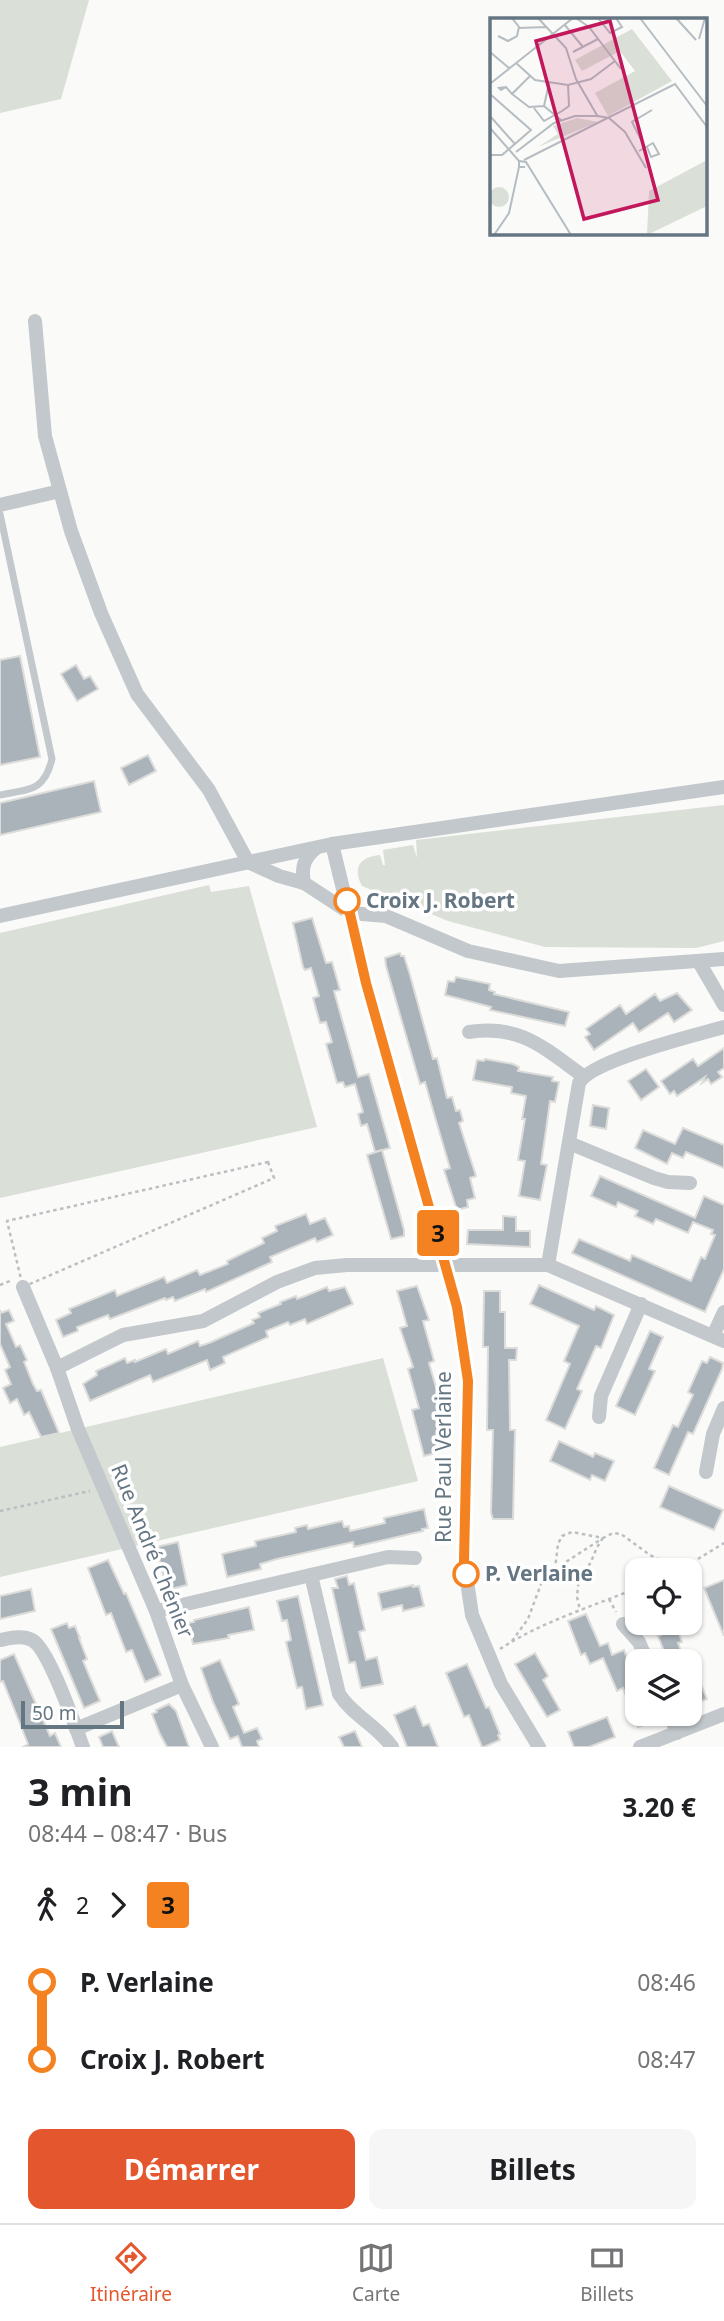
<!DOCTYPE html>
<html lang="fr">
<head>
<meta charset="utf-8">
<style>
	:root { --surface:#fff; --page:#f6f6f6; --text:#202124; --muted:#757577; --line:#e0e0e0; --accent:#e4572e }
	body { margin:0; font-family:"Noto Sans",sans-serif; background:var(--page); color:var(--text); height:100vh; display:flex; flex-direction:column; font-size:26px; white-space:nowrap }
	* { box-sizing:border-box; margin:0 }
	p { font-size:23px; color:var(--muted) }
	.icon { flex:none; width:38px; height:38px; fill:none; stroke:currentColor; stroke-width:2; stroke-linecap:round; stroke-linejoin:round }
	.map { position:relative; height:1747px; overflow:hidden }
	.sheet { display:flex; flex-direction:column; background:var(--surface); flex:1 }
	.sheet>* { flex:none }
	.badge { padding:0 14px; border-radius:5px; font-size:24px; line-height:46px }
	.controls { position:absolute; left:625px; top:1558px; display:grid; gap:14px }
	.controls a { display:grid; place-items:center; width:77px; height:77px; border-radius:14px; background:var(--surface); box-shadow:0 2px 5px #0004; font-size:35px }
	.scale { position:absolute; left:21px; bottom:18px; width:103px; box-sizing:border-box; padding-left:7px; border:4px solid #657683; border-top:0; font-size:19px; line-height:24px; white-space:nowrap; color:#657683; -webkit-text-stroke:5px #fff; paint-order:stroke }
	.map>.badge { position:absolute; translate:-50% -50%; box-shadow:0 0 0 4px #fff }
	.legs { display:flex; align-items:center; gap:10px; height:77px; padding:0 28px; font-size:23px }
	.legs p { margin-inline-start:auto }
	.head { display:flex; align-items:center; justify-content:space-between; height:119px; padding:0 28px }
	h1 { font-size:38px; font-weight:700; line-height:52px }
	.primary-button { display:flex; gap:14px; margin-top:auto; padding:14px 28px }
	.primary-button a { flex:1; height:80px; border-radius:14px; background:var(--accent); color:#fff; font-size:28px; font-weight:700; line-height:80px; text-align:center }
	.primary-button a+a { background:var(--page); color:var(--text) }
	ul { padding:0 28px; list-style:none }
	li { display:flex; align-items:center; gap:24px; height:77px; font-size:26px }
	li i { display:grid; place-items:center; width:10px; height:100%; margin:0 9px; background:currentColor }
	li i::after { content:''; width:18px; height:18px; margin:-9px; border:5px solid; border-radius:50%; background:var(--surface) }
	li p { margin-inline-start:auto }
	li:first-child i { background:linear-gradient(#0000 50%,currentColor 0) }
	li:last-child i { background:linear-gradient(currentColor 50%,#0000 0) }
	.menu { display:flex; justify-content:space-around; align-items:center; height:98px; border-top:2px solid var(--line); background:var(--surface); font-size:19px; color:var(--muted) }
	.menu a { display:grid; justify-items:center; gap:4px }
	.menu .on { color:var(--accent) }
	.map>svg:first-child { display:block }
</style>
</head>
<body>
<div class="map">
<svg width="724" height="1747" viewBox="0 0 724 1747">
	<rect width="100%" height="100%" fill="#fafaf8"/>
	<g fill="#dadfd7">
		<polygon points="0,0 89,0 61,99 0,113"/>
		<path d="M724,805V941L696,948L545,947L448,921L362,886C352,867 360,857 380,855L383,865H385L383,850L413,845L417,858L416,840Z"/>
		<polygon points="209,885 211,892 249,886 317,1127 0,1198 0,933"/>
		<polygon points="383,1358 418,1481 0,1577 0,1447"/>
	</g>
	<g fill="#aab3b9" stroke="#dcdcda" stroke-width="2">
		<polygon points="20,656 40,757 0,765 0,660"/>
		<polygon points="76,665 84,679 90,676 98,689 77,701 61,674"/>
		<polygon points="148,755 156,771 129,785 121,768"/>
		<polygon points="94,781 101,812 0,835 0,803"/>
		<polygon points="312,918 326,963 332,962 340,990 334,991 358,1077 369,1074 390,1148 375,1152 367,1124 361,1126 358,1114 363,1112 355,1084 345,1087 343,1082 337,1083 326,1044 332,1042 326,1022 320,1023 313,998 319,996 311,968 305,970 303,967 293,923"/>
		<polygon points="400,953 401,956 404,956 410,975 433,1059 437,1058 447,1098 452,1097 456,1111 460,1110 463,1121 459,1123 476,1176 470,1178 475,1198 467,1200 468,1207 457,1210 444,1170 450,1168 435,1117 425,1082 420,1084 386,966 385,958"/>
		<polygon points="456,977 490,984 489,990 495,992 494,994 569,1012 565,1026 490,1010 491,1007 445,995 448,981 454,982"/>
		<polygon points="677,993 692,1010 674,1022 668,1013 639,1032 633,1023 594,1050 585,1037 590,1034 586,1029 620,1005 626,1014 655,994 660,1001"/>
		<polygon points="724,1048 724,1068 718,1072 722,1077 711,1084 708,1079 702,1083 705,1077 677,1096 674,1091 670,1094 661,1081 693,1059 698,1066"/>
		<polygon points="485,1059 513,1064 519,1067 518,1071 553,1077 552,1081 559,1082 555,1102 550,1101 547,1123 541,1164 547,1165 540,1200 519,1196 525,1161 518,1160 525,1119 522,1119 526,1096 511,1093 512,1087 473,1080 477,1060 484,1061"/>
		<polygon points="646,1069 659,1087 641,1100 628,1081"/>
		<polygon points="593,1105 609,1108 606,1129 590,1126"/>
		<polygon points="683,1128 724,1145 724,1168 686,1152 683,1158 672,1153 667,1164 635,1148 643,1130 675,1144"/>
		<polygon points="382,1150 404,1230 404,1236 391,1239 367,1155"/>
		<polygon points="600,1176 695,1218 704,1196 724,1205 724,1269 705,1312 572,1253 579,1239 630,1261 632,1255 691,1281 701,1257 705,1259 715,1235 711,1234 713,1230 693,1222 688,1233 656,1219 653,1224 635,1216 638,1211 618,1202 616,1207 591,1196"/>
		<polygon points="306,1214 310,1224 325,1218 333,1235 317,1242 315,1238 270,1257 272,1262 206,1292 205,1289 175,1301 173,1297 166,1300 165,1298 110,1319 108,1315 77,1327 78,1331 63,1337 56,1320 71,1313 69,1309 115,1290 117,1296 164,1277 167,1283 197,1270 200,1275 228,1264 227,1261 264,1243 262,1238 277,1231 275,1226"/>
		<polygon points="503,1216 516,1217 516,1231 530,1231 530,1247 467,1244 468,1230 503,1230"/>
		<polygon points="539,1285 594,1310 596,1306 614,1315 601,1348 596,1346 577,1389 582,1391 565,1429 546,1420 570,1364 564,1361 579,1326 530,1304"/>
		<polygon points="417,1286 429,1320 423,1321 434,1361 429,1363 442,1408 438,1409 440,1415 436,1416 444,1451 424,1456 412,1410 419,1408 408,1369 413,1367 400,1328 407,1326 397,1291"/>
		<polygon points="327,1287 329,1291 345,1287 353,1304 307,1324 305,1319 290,1325 288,1322 266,1331 268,1337 223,1357 225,1363 210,1370 207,1360 153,1382 150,1375 90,1401 83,1384 97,1375 96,1371 125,1358 127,1363 135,1360 135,1362 166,1349 168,1354 198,1341 200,1346 209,1343 254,1323 252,1320 260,1317 258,1313 281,1304 280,1302 296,1296 297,1299 305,1296"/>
		<polygon points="484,1291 500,1291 500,1312 505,1312 505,1348 517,1348 516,1360 509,1360 510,1430 515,1430 513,1519 493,1519 491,1513 493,1430 487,1430 488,1347 483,1347"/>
		<polygon points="0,1310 1,1313 9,1310 14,1321 6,1324 16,1347 20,1345 27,1360 24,1362 33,1384 37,1391 41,1390 59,1433 41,1437 29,1412 24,1415 17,1399 10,1403 3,1388 11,1384 5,1370 10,1367 0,1344"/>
		<polygon points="650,1331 663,1337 649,1369 655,1371 635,1415 616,1406"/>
		<polygon points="710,1357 723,1363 722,1369 693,1434 688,1432 669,1475 654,1468 673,1425 678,1427 684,1414 693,1395 688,1392 702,1361 707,1363"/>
		<polygon points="559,1441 593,1457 595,1453 614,1461 605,1481 592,1475 590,1480 550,1461"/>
		<polygon points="669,1486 723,1510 714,1530 660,1507"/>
		<polygon points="424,1509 428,1528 422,1529 423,1531 354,1547 353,1542 277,1559 260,1564 261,1569 227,1577 222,1554 256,1546 255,1541 296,1532 295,1528 307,1525 308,1529 342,1521 344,1527 349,1526 350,1531 385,1523 384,1518"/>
		<polygon points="178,1542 187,1585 167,1590 156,1547"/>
		<polygon points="108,1560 124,1594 126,1593 161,1675 145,1682 132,1650 126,1652 111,1613 106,1615 88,1568"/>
		<polygon points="347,1576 349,1585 354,1583 361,1614 365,1630 359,1632 366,1660 377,1657 383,1684 361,1688 355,1662 349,1663 332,1588 338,1588 335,1579"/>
		<polygon points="724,1580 724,1636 704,1588"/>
		<polygon points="413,1585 413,1587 419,1586 424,1606 403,1611 402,1605 382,1610 378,1593"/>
		<polygon points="31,1589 35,1611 0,1619 0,1596"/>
		<polygon points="298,1596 323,1705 306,1709 302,1687 297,1688 286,1642 291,1640 287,1620 282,1621 277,1601"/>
		<polygon points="249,1607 254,1630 228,1635 229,1638 193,1644 188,1623 194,1622 194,1620"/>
		<polygon points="586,1614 600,1646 608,1643 612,1655 624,1650 635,1677 637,1713 648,1713 652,1722 638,1727 623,1688 617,1691 603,1658 590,1664 585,1653 581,1655 568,1621"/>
		<polygon points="655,1622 675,1622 682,1642 678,1643 685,1661 668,1661 658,1636 661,1635"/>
		<polygon points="67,1623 69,1628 75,1626 80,1638 79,1638 87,1659 83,1661 100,1701 84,1708 51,1629"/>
		<polygon points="535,1653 548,1676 543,1680 560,1710 547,1717 515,1664"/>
		<polygon points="14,1654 50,1736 55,1733 61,1747 23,1747 28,1744 3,1681 0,1682 0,1660"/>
		<polygon points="690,1658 707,1699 690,1706"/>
		<polygon points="220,1660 239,1704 233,1707 244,1733 257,1728 262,1739 257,1741 259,1747 242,1747 238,1736 230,1739 213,1702 201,1668"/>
		<polygon points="467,1664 486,1708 489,1707 500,1734 498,1735 500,1740 484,1747 482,1747 469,1715 464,1717 446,1673"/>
		<polygon points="169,1704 176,1711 189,1747 167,1747 160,1734 152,1714 157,1712 156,1710"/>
		<polygon points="415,1706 423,1726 429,1724 438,1747 407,1747 394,1715"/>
		<polygon points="607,1717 615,1737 589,1747 574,1747 568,1732"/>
		<polygon points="112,1731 119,1747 103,1747 99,1737"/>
		<polygon points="355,1731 362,1747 344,1747 339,1737"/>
	</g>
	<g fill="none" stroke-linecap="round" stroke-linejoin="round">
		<g stroke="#bbbfc2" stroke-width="2.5" stroke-dasharray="3.5 3.5" stroke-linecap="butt">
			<polygon points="268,1162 274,1178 23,1287 7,1221"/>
			<polyline points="0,1285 10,1281"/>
			<polyline points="0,1511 90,1491"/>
			<path d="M603,1538C592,1552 594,1565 579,1576L555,1569Z"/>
			<polyline points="680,1570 724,1543"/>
			<polyline points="579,1576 577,1597 580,1610"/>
			<polyline points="609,1599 616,1612"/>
			<polyline points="512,1641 528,1619 541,1584 555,1569 558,1544 562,1536 572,1532 603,1538 613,1533 621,1534 650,1555 664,1562 690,1564"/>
			<path d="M500,1649C541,1622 591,1607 637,1588"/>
		</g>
		<path stroke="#c3c8cc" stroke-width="7" d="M0,514L52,759C44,792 29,789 0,795"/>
		<g stroke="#c3c8cc" stroke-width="14">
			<polyline points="35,321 45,436 71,531 101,613 137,694 209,790 248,862 279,876 304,883 350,913 386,916 468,951 559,971 724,959"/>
			<polyline points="0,505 60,491"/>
			<polyline points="332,844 366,983 457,1307 468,1381 464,1561 472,1615 501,1684 539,1747"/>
			<path d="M304,883C301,867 304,858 316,848"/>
			<polyline points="0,916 332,844 724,787"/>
			<polyline points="699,962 724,1005"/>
			<path d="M469,1032C520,1024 544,1048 583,1076"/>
			<polyline points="569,1143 654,1178 668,1182 690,1183"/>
			<path d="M548,1265L579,1083C591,1060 696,1035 724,1027"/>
			<polyline points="23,1287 57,1368 78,1429 156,1611 182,1685 212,1747"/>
			<polyline points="713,1336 724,1312"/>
			<polyline points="57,1368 123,1335 203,1321 277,1282 315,1268 347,1265 548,1265 724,1341"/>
			<polyline points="599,1417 601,1396 641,1304"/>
			<polyline points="706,1472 713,1434 724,1408"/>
			<path d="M311,1575L339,1694C353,1716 378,1726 392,1747"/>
			<polyline points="156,1611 388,1557 415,1558"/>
			<polyline points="623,1624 639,1642 647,1661"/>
			<path d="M0,1640C11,1638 22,1635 32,1640C49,1649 75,1726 83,1747"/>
			<polyline points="669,1713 677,1733"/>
			<polyline points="76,1729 182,1685"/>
			<polyline points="640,1747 724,1714"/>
		</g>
	</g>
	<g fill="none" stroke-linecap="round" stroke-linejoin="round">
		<defs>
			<polyline id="line-1" points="347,901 366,983 457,1307 468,1381 464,1561 466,1574"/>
		</defs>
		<use href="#line-1" stroke="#fff" stroke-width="16"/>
		<use href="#line-1" stroke="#f58220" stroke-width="10"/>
	</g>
	<g fill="#fff" stroke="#f58220" stroke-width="3.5">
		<circle cx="347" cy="901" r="12"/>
		<circle cx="466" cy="1574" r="12"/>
	</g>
	<g text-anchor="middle" stroke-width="7" stroke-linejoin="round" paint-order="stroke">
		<g font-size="21" font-weight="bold" fill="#657683" stroke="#fff" text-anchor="start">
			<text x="366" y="908">Croix J. Robert</text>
			<text x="485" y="1581">P. Verlaine</text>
		</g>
		<g font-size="21" fill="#657683" stroke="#fff">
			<text transform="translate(444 1457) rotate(-90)" y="7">Rue Paul Verlaine</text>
			<text transform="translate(152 1551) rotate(68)" y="7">Rue André Chénier</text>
		</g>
	</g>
	<g transform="translate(490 18)">
		<rect width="217" height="217" fill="#fafaf8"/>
		<path d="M142,11L182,63L118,98L105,75L145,53L130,33L92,53L85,42ZM87,100L108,104L48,129L68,116L63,108ZM217,142V188L157,217L159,173ZM-1 179a10 10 0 1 1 20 0a10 10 0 1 1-20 0Z" fill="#dadfd7"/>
		<path fill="none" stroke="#b5bdc2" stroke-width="2" d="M48,0L76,30L86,61L108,99M86,0L99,9L131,51M108,0L120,15L132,9L126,0M150,0L217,88M186,0L206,22M74,6L93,29M29,10L56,9M8,18L18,23L27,18L29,9L22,0M209,21L215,0M0,34L19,50M83,34L108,21M26,45L45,62L78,67L101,61L125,43M40,58L22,76L39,89L54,88M1,65L83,0M59,65L54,88L71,102M16,69L9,70L11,72L16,69L22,76M0,76L41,112L12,137H0M44,90L54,103L72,93L79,88L78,67M0,98L25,126M0,110L29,143M155,130L142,104L162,92M149,133L163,125L169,136L161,139L157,129M26,134L64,105L85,98H108L119,100L135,114L156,150M34,142L185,66L217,109M35,149H29V143L36,144L81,217M4,217L19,195L29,149"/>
		<path fill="#c2185b" fill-opacity="0.15" stroke="#c2185b" stroke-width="3.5" d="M120,3L168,182L94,201L46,23Z"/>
		<rect width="217" height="217" fill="none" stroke="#657683" stroke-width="3.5"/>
	</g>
</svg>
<div class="controls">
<a><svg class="icon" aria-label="locate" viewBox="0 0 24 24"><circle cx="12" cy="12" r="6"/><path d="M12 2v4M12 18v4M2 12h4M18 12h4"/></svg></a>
<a><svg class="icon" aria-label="layers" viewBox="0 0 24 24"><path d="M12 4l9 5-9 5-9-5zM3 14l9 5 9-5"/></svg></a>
</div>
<div class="scale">50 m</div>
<b class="badge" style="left:438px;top:1233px;background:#f58220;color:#111">3</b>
</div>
<section class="sheet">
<div class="head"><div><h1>3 min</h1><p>08:44 – 08:47 · Bus</p></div><b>3.20 €</b></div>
<div class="legs"><svg class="icon" aria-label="walk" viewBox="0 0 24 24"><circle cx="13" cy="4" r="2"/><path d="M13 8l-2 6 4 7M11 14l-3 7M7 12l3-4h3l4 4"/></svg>2<svg class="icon" aria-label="forward" viewBox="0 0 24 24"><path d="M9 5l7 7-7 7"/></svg><b class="badge" style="background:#f58220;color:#111">3</b></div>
<ul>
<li><i style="color:#f58220"></i><b>P. Verlaine</b><p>08:46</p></li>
<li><i style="color:#f58220"></i><b>Croix J. Robert</b><p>08:47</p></li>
</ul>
<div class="primary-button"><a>Démarrer</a><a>Billets</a></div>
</section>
<nav class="menu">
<a class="on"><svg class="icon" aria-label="directions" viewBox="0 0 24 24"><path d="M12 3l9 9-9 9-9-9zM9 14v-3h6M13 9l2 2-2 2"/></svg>Itinéraire</a>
<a><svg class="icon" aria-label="map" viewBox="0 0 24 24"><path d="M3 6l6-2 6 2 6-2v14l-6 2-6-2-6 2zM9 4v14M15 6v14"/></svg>Carte</a>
<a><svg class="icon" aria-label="tickets" viewBox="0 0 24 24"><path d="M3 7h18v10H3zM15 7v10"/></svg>Billets</a>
</nav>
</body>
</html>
